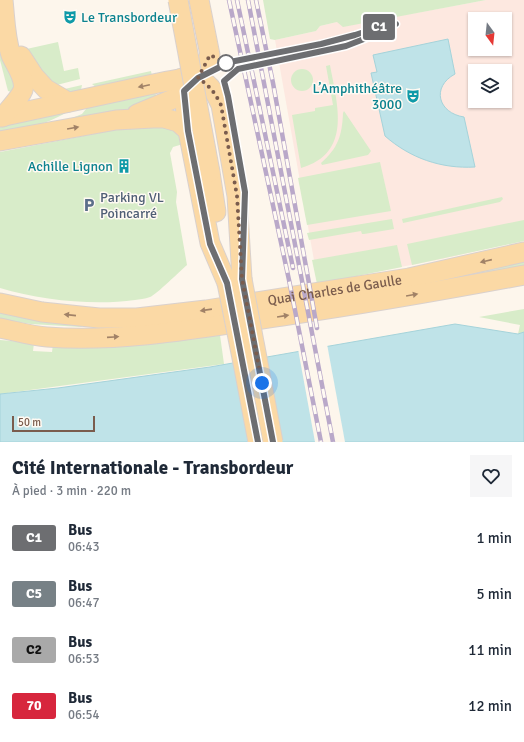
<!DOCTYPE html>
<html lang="fr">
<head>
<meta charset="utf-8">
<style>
	:root { --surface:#fff; --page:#f6f6f7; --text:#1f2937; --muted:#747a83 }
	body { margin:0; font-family:Signika,sans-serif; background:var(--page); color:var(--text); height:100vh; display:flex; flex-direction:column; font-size:15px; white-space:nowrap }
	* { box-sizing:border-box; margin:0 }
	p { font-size:13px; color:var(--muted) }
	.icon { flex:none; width:22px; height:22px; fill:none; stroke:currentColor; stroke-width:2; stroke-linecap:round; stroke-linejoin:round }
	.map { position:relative; height:442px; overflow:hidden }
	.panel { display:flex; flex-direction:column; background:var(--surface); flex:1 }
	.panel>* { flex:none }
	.badge { padding:0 8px; border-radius:3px; font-size:14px; line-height:26px }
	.needle { width:26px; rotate:165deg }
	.buttons { position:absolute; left:468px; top:12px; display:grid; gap:8px }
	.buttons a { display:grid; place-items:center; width:44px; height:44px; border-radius:0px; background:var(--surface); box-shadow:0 1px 3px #0004; font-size:20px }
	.scale { position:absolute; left:12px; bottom:10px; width:83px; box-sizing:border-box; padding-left:4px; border:2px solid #7a5c4d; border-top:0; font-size:11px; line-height:14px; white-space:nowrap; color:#7a5c4d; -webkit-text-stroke:3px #fffaf3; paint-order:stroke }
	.you { position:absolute; width:20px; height:20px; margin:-10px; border:3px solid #fff; border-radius:50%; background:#1a73e8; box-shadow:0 0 0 6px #1a73e833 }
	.map>.badge { position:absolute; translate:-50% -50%; box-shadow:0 0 0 2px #fff }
	.round { display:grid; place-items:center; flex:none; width:42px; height:42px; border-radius:0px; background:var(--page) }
	.headline { display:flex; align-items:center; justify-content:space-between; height:68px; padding:0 12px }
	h1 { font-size:19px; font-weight:700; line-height:30px }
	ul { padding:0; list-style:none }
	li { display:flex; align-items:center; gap:12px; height:56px; padding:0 12px }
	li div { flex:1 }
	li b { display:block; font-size:15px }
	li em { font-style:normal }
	li .badge { min-width:44px; font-weight:700; text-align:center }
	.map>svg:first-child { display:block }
</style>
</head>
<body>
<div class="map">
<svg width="524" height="442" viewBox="0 0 524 442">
	<rect width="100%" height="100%" fill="#fdf6ec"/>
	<path fill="#fde8e0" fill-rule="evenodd" d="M486,0H524V240L442,259L318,283L275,40L316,31L320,26L337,22L416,13ZM475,19H505V49H475ZM475,71H505V101H475Z"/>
	<g fill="#d8ecc9">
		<polygon points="263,0 486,0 343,27 337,22 320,26 316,31 275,40 270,39"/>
		<polygon points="0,22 12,67 15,93 8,91 0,60"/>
		<polygon points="58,42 64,71 78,68 80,79 49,87 22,50"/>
		<path d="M330,65C337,104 353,153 301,168L292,115L315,111V108L333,105L326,66Z"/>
		<circle cx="302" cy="80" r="11"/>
		<polygon points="151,71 152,76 96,87 92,84"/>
		<polygon points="82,85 81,90 71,94 56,91"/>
		<polygon points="155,90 157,102 142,107 71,120 72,118 82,114 90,104"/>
		<path d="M72,109C47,125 28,128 0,133V124Z"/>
		<path d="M344,111L371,151L368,155L322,165L321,163C338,148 342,136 343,113Z"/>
		<path d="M146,124C165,125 174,125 183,144L173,147L170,153L177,192L176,202L187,265C180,271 156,295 150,297C145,299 139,299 135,300C93,306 41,300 0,288V152Z"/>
		<polygon points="380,162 391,211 307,225 298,178"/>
		<polygon points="502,197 503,199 500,202 403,223 402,219"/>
		<polygon points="392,219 394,229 364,234 362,234 361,231 309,240 307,233"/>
		<polygon points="524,220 524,241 412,265 407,244"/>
		<polygon points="397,245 402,267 317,284 312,260"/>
		<polygon points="524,260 524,268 418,286 455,275"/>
		<polygon points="524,309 524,332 518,334 520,325 479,317"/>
		<polygon points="0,313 83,326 81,327 31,324 0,319"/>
		<polygon points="220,335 224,364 0,394 0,340 34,343 33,351 52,352 53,344 147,341"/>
	</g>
	<g fill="#bfe3e8" stroke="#a5d3da">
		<path d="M448,39L455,74C431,87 438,113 464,117L475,167C441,169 410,158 385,136L371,73L377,72L373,55Z"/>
		<polygon points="455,324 518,334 524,332 524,442 0,442 0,394 58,388 210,367"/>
	</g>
	<polygon fill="#fdf6ec" points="327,344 345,442 315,442 298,349"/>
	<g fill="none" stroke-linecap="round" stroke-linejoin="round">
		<defs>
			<g id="major">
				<polyline points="21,56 34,76 46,89 68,102"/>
				<polyline points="182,78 188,131 210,243 227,283"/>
				<polyline points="137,114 173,99 184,91 198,78 210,55 199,0"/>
				<path d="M0,117L158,83C190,77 206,70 221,105L237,196L242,279"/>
				<path d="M3,117C8,110 20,98 23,90C26,78 15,65 11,55C5,37 5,18 3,0"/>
				<polyline points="0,141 116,120 153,118 164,118 178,122 188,131"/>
				<polyline points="210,172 216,212"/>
				<path id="s1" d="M0,303L42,312L99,318H137L206,310L409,278L524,252"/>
				<path d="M0,328C15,331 32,336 47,337C123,343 207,327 282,316C363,304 444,290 524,275"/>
				<polyline points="243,363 258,442"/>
			</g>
		</defs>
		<use href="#major" stroke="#dad1cd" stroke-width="21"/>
		<use href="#major" stroke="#fbd9a5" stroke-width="19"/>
		<defs>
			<g id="rail">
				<polyline points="229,0 289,280 321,442"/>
				<polyline points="237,0 293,268"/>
				<polyline points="248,0 333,442"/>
				<polyline points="256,0 273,83 317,328"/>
			</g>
		</defs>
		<use href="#rail" stroke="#b9a8c9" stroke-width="4.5"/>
		<use href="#rail" stroke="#fffaf3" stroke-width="3" stroke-dasharray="9" stroke-linecap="butt"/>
		<defs>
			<g id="major-bridge">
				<polyline points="178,0 210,172"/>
				<polyline points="242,279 273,442"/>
				<polyline points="227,283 243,363"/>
			</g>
		</defs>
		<use href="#major-bridge" stroke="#dad1cd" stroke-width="21" stroke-linecap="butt"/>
		<use href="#major-bridge" stroke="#fbd9a5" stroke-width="19"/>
	</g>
	<defs><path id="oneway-solid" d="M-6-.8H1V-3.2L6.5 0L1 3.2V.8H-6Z"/></defs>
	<g fill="#a18267">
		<use href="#oneway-solid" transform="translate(144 86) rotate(168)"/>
		<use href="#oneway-solid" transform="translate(73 128) rotate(-10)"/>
		<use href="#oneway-solid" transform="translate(486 261) rotate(167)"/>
		<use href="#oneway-solid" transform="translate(412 295) rotate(-10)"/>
		<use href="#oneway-solid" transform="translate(206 310) rotate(172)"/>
		<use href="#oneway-solid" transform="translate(70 315) rotate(-174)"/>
		<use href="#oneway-solid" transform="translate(283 316) rotate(-9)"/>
		<use href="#oneway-solid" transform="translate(113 337) rotate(-4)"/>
	</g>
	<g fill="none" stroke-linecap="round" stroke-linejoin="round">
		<defs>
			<polyline id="line" points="258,442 227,283 210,244 188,131 184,91 198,78 230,62 321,44 355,35 382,26 396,24 382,32 346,46 238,69 224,81 228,96 245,192 242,279 273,442"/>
		</defs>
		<use href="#line" stroke="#fff" stroke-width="9"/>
		<use href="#line" stroke="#6d6e71" stroke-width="6"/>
		<path stroke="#7a5c4d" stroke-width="4" stroke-dasharray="0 7.2" d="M226,63L210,55L198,78C210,86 215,93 221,105L237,196L242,279L262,383"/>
	</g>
	<defs>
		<symbol id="theatre-bare" viewBox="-9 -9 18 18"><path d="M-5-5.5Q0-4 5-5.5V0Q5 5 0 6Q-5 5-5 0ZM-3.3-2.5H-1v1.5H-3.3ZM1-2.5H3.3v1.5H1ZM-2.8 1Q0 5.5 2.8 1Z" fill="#0f9aa8" stroke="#fffaf3" stroke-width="2.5" paint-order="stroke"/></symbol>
		<symbol id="building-bare" viewBox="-9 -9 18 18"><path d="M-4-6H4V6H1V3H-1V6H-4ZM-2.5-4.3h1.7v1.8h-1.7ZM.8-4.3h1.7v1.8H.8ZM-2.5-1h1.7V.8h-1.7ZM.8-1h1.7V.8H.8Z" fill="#0f9aa8" stroke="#fffaf3" stroke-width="2.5" paint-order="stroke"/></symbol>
		<symbol id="parking-bare" viewBox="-9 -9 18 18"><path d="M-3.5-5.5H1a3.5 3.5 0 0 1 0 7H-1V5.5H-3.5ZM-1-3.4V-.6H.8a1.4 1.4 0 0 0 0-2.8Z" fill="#5c6f8a" stroke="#fffaf3" stroke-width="2.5" paint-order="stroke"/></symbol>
	</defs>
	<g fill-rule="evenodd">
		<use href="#theatre-bare" x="60" y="7" width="20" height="20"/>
		<use href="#theatre-bare" x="403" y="86" width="20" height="20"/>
		<use href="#building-bare" x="114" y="156" width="20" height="20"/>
		<use href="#parking-bare" x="79" y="195" width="20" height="20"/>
	</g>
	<circle fill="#fff" stroke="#6d6e71" stroke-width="2" cx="226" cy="63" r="8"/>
	<g text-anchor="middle" stroke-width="3" stroke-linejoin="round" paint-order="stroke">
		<g font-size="14" fill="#0d838f" stroke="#fffaf3" text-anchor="end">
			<text x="81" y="22" text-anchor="start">Le Transbordeur</text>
			<text x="402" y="93">L’Amphithéâtre<tspan x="402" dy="16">3000</tspan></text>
			<text x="113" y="171">Achille Lignon</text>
		</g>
		<g font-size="14" fill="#4e5e75" stroke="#fffaf3" text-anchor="start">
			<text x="100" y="202">Parking VL<tspan x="100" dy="16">Poincarré</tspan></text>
		</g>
		<g font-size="14" fill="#7a5c4d" stroke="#fffaf3">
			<text dy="5" stroke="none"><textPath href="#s1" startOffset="338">Quai Charles de Gaulle</textPath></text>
		</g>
	</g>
</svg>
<div class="buttons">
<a><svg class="needle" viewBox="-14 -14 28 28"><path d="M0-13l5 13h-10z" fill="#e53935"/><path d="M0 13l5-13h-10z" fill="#747a83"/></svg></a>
<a><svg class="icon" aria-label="layers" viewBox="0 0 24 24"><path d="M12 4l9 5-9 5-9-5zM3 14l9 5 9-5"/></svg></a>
</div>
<div class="scale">50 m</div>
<div class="you" style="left:262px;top:383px"></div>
<b class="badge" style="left:379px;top:27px;background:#6d6e71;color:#fff">C1</b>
</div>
<section class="panel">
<div class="headline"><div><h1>Cité Internationale - Transbordeur</h1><p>À pied · 3 min · 220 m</p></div><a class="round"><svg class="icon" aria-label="heart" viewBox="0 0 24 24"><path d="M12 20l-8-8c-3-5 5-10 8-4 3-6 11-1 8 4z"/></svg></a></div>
<ul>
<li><span class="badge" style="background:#6d6e71;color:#fff">C1</span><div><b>Bus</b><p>06:43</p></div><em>1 min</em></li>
<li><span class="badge" style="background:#778186;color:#fff">C5</span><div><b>Bus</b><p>06:47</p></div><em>5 min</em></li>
<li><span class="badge" style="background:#a9a9a9;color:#111">C2</span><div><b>Bus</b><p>06:53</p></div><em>11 min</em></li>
<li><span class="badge" style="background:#d7263d;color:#fff">70</span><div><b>Bus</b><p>06:54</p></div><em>12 min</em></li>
</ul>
</section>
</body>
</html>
